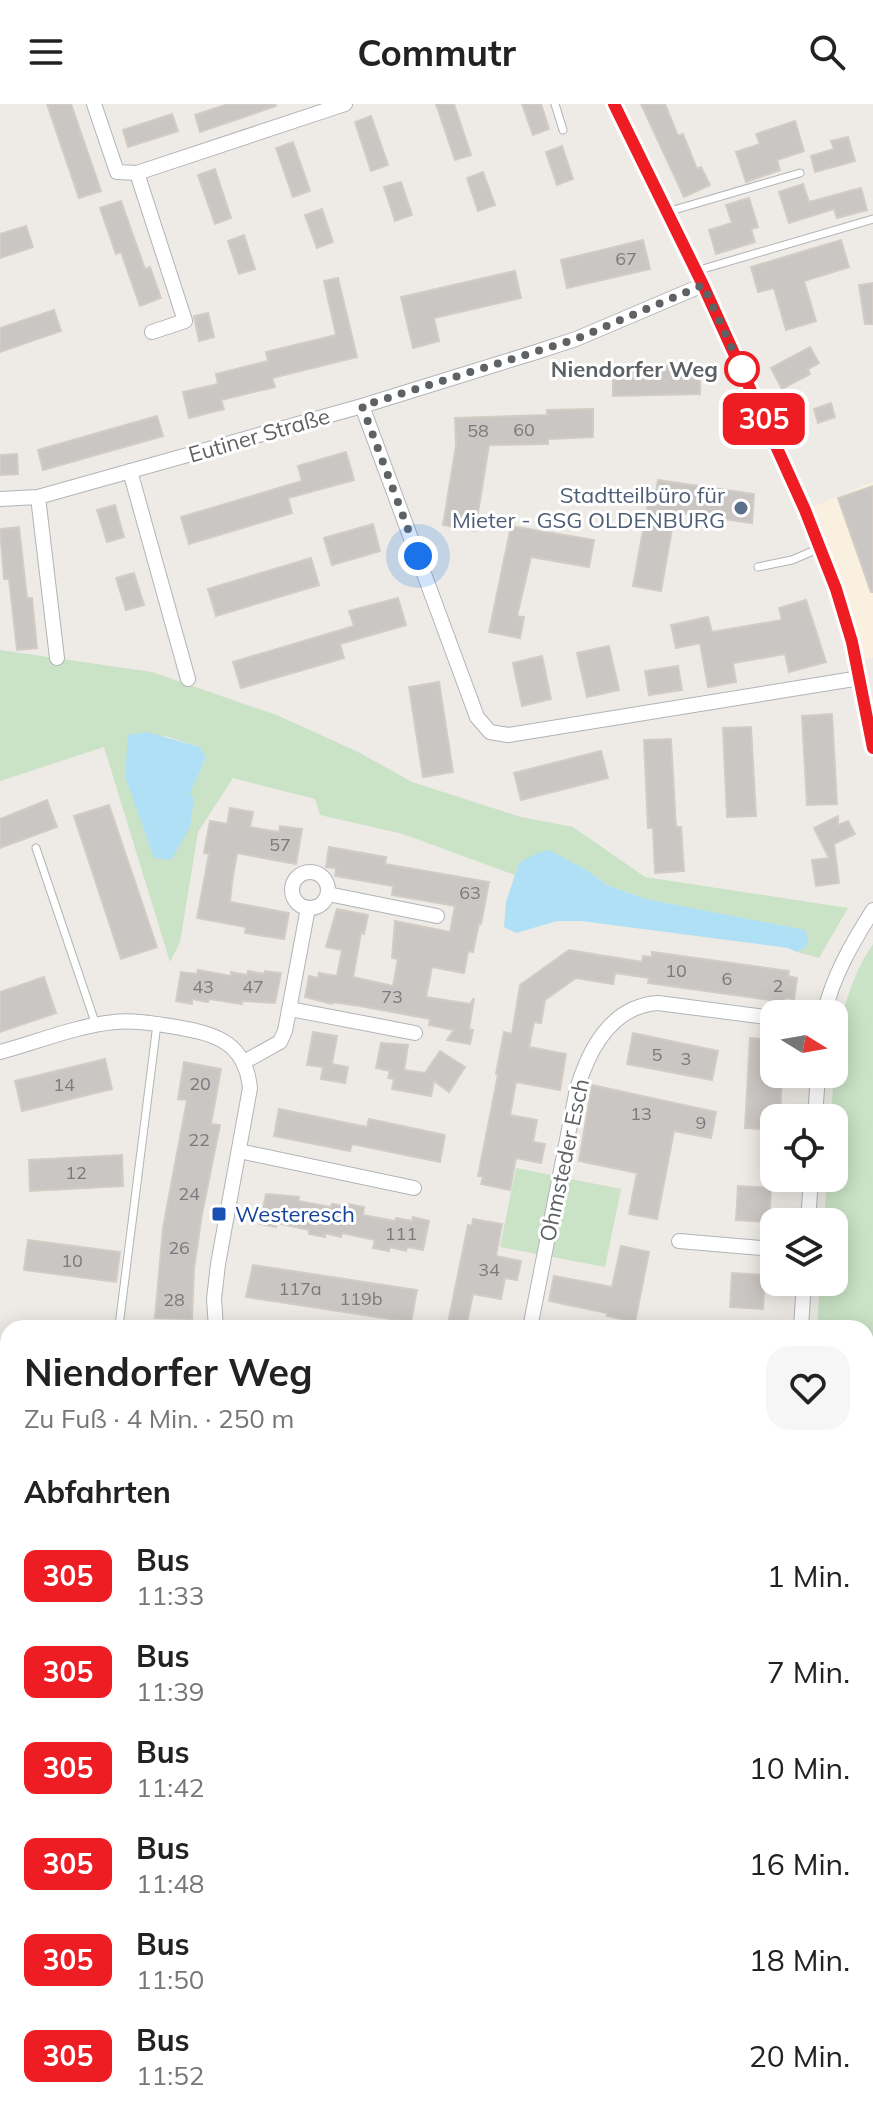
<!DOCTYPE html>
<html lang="de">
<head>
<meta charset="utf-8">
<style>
	:root { --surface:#fff; --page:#f6f6f6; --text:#222; --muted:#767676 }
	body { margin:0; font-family:Mulish,sans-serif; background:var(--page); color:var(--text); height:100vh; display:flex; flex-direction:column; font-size:30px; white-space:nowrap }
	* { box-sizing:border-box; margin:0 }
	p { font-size:26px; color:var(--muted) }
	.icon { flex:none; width:44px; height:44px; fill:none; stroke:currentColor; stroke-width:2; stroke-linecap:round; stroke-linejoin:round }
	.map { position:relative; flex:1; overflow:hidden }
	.panel { position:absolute; left:0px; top:1216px; width:874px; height:802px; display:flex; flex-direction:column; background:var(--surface); border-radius:24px 24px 0 0; box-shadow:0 4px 20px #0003 }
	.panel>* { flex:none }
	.badge { padding:0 16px; border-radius:12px; font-size:28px; line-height:52px }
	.needle { width:52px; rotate:101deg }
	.tools { position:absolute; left:760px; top:896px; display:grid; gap:16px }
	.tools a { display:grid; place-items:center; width:88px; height:88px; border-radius:16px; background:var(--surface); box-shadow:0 4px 20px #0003; font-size:40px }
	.you { position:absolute; width:40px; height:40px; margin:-20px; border:6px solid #fff; border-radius:50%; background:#1a73e8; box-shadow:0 0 0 12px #1a73e833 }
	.map>.badge { position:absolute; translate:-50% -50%; box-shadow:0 0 0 4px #fff }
	h2 { padding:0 24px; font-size:30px; line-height:72px }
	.round { display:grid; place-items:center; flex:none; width:84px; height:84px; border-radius:24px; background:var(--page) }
	.headline { display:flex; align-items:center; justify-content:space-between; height:136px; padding:0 24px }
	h1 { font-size:38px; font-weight:700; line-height:60px }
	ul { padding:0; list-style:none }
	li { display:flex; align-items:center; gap:24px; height:96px; padding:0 24px }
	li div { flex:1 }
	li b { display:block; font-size:30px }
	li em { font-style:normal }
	li .badge { min-width:88px; font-weight:700; text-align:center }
	header { display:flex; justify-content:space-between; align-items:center; height:104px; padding:0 24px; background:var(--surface); font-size:36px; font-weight:700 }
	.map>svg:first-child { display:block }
</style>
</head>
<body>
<header><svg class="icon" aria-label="menu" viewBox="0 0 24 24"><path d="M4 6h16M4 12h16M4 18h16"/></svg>Commutr<svg class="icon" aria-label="search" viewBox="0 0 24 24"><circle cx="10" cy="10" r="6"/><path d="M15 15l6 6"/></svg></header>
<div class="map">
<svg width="873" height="2017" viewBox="0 0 873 2017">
	<rect width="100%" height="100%" fill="#eeebe6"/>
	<polygon fill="#faf0e0" points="873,378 873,553 856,557 805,406"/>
	<g fill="#cae2c6" fill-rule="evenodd">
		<path d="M0,546L152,568L279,612L358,648L412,678L521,713L573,723L645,773L848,804L819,854L797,848L806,843L804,826L646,795L607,781L585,765L519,759L515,771L403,730L320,711L315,695L233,674L198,728L180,838L170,858L104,643L0,677ZM162,631L200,643L206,653L189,690Z"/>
		<path d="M873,840V1416H866V1224H817L820,1178H834V1118H824L827,1074H834V1014H831C835,953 837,893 873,840Z"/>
		<polygon points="516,1064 621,1085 605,1163 500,1143"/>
		<polygon points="40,2010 345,2010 367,2013 373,2010 643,2010 641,2017 38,2017"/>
	</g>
	<g fill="#b0e0f5">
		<polygon points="147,628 200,643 206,653 190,689 194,695 190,723 171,756 154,754 125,672 128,631"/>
		<polygon points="549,746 585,765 607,781 646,795 805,826 808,834 806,843 797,848 788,844 581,817 557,817 516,829 504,823 506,798 519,759 537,749"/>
	</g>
	<g fill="#cac6c3" stroke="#d2ccc5" stroke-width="2">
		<polygon points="47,0 71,0 101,87 79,94"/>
		<polygon points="228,0 275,0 276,2 200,28 195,11"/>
		<polygon points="436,0 454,0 471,51 455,56"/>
		<polygon points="522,0 541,0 549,25 533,31"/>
		<polygon points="641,0 665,0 678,32 683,30 697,65 701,63 710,81 684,93"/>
		<polygon points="172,10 178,27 128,43 123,26"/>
		<polygon points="371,12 388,61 371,67 355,18"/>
		<polygon points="795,17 804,47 777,56 780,66 746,78 736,48 760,40 756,30"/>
		<polygon points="848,33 855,57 815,68 811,52 834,45 831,37"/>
		<polygon points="293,38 310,87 293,93 276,44"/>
		<polygon points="562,42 573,75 557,81 546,48"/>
		<polygon points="215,65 231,114 215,120 198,71"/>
		<polygon points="483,68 495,101 478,107 467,74"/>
		<polygon points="401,78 412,111 395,117 384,83"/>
		<polygon points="803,80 809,98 861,84 867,106 837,114 834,105 789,119 779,88"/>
		<polygon points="749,94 758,123 751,125 755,138 716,150 709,126 732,119 726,101"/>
		<polygon points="121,97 145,165 150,163 161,194 140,202 121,148 116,150 100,104"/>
		<polygon points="322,105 333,138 317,144 305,111"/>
		<polygon points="26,122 33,143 0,154 0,130"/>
		<polygon points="244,131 255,165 239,170 228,137"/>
		<polygon points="643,136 650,165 567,184 561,156"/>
		<polygon points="841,136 849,163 804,177 816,217 786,226 774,184 758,188 751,163"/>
		<polygon points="515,167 521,194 434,214 439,237 413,244 401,193"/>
		<polygon points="338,174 357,253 272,274 275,283 221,296 224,305 189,314 183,288 218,280 216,270 268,257 266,248 336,231 324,177"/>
		<polygon points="873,179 873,220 865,220 859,181"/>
		<polygon points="54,206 61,227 0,248 0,224"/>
		<polygon points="208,209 214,233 199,237 194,212"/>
		<polygon points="810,243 819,259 808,265 810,270 782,285 771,264"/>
		<polygon points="700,261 700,290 613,292 613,263"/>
		<polygon points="831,299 835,313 818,319 814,305"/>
		<polygon points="593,305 593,333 548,335 548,340 489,341 475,427 443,421 456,342 455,314 547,311 547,306"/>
		<polygon points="157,312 163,332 43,366 38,346"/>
		<polygon points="346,348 354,376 288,394 292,409 189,440 181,413 302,377 298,362"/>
		<polygon points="17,350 18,370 0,371 0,351"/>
		<polygon points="658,376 754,390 752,419 675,408 661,487 633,482 648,399 654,400"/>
		<polygon points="873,382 873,488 871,488 838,394"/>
		<polygon points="115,401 124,433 107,438 97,406"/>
		<polygon points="373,420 380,447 332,461 324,434"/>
		<polygon points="511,422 594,436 589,463 531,453 517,512 524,513 520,534 489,528"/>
		<polygon points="19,423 27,494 32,494 37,544 17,546 9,475 4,475 0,425"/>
		<polygon points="311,454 319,481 216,512 208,485"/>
		<polygon points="134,469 144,501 126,506 116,474"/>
		<polygon points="398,494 406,521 340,540 344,554 241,584 233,558 354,522 349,507"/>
		<polygon points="806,496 826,558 789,568 785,550 733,559 736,578 708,583 700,539 676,544 671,521 708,513 712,528 782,516 779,504"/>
		<polygon points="609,542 619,586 587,593 577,549"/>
		<polygon points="542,552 551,595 522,602 513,559"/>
		<polygon points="678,562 682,586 649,591 645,567"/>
		<polygon points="439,578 453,668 423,673 409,583"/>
		<polygon points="832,610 837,700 807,701 802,612"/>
		<polygon points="751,623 756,712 727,713 723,624"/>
		<polygon points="671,635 676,723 681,723 684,767 655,769 653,724 648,724 644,636"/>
		<polygon points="601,647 608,674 521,696 514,669"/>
		<polygon points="47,696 57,723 0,744 0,715"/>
		<polygon points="109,701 157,843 121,855 74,712"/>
		<polygon points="230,704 253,708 250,723 279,728 280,722 302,725 296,760 237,749 232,779 230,798 289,809 284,835 245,829 246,823 197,814 209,750 204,749 210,717 227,720"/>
		<polygon points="838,712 838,721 848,717 855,730 834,740 839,779 816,782 812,756 829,754 814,724"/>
		<polygon points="329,743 386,753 385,760 489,778 481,820 479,819 473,848 468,847 464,869 432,863 426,893 470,900 474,894 469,925 473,926 470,940 447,936 454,926 429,921 430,915 360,902 332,898 332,900 305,893 309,872 318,874 319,869 337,872 342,846 326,843 337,805 368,811 364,830 361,829 353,873 393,882 398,855 392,854 395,817 450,828 455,802 392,791 393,782 335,772 336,764 326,763"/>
		<polygon points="569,846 642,858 643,852 652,853 652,848 789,867 788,872 797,874 794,895 785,894 784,898 648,879 649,874 615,869 613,880 576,874 545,896 541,919 534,918 529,943 566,950 560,986 516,978 510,1011 537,1016 533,1038 545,1040 541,1059 516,1054 510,1086 481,1080 483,1072 478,1072 498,971 496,970 504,928 512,930 520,881"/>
		<polygon points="198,866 231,872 231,868 247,871 248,867 264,870 265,867 281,869 275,899 242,897 242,900 209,895 208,898 192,895 192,900 176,897 181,868 197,870"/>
		<polygon points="44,873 56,909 0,928 0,888"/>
		<polygon points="313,928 337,932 332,960 348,963 345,979 321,975 323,963 307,961"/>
		<polygon points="633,929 718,947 712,976 627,960"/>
		<polygon points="750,934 774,936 774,970 782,970 780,1014 774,1014 774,1026 745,1024"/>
		<polygon points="381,939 408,941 404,966 425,969 440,947 465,963 449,988 434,977 431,992 392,985 394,975 388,974 390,967 376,964"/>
		<polygon points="105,955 112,985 22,1007 15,977"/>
		<polygon points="184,958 221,965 211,1020 220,1021 202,1110 194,1165 192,1215 155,1214 163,1124 187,996 178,995"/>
		<polygon points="592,981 716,1008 711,1034 674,1027 657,1115 629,1110 637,1069 579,1057"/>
		<polygon points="279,1005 367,1023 369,1015 445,1031 440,1058 352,1040 350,1047 274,1032"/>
		<polygon points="122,1051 123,1082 30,1087 29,1056"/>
		<polygon points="738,1082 771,1084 769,1118 736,1116"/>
		<polygon points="266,1090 299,1093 298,1097 331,1103 332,1100 348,1103 348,1100 364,1103 363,1111 395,1117 396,1114 412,1117 413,1113 429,1117 423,1146 407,1143 406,1147 390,1143 389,1147 373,1144 375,1136 342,1129 341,1133 325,1129 325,1133 309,1130 309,1126 277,1119 276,1123 260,1120"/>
		<polygon points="473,1115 502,1120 496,1152 521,1157 517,1176 505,1174 501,1195 473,1190 466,1224 447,1224 468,1121 472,1122"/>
		<polygon points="28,1136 120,1148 116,1178 24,1166"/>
		<polygon points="621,1142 649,1148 635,1218 607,1212 607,1209 549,1197 554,1172 612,1183"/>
		<polygon points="253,1161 417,1186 411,1218 246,1193"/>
		<polygon points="732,1169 765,1171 763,1205 730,1203"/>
	</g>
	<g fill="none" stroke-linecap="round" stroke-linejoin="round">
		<defs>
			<g id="lane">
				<polyline points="555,0 563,26"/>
				<polyline points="667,108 800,69"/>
				<polyline points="696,167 873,115"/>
				<polyline points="758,463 792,456 820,444"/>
				<polyline points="36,744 96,921"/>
				<polyline points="119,1222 157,920"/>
				<polyline points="866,1584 873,1576"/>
			</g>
			<g id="street">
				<polyline points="94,0 117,68 137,69 345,0"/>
				<polyline points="614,0 703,181 805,406 836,485 852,538 873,645"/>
				<polyline points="137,69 185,217 152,228"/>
				<polyline points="362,302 477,613 490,628 508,631 860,574"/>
				<polyline points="130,367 188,575"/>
				<polyline points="38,393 57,554"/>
				<polyline points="0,395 38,393 362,302 533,249 576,235 703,181"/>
				<circle cx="310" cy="786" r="18"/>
				<polyline points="328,790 437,812"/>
				<polyline points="290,905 415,929"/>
				<path d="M824,910C833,872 852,839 873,806"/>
				<path d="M0,948C37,938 76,922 114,918C133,916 152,919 170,922C211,929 245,935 250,984L218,1160L214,1195L216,1224"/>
				<polyline points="244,958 280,938 285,927 308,804"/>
				<polyline points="815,1014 818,970"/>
				<polyline points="239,1047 414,1084"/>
				<polyline points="808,1118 811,1074"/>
				<polyline points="679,1137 774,1145"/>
				<path d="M530,1224L577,985C589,945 612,902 658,899L774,914"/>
				<polyline points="801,1224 804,1178"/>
				<polyline points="0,1368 8,1368"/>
				<polyline points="0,1599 8,1601"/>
				<polyline points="656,2017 658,2010"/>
			</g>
			<g id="secondary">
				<polyline points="866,1885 873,1885"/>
				<polyline points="0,1934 8,1933"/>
			</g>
		</defs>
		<use href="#lane" stroke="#b1b4b7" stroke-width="9"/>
		<use href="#street" stroke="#b1b4b7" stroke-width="16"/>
		<use href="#secondary" stroke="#b2b6b9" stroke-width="20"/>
		<use href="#lane" stroke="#fff" stroke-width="7"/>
		<use href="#street" stroke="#fff" stroke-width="14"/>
		<use href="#secondary" stroke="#fff" stroke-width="18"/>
	</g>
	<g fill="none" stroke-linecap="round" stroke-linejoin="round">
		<defs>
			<polyline id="line" points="614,0 703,181 805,406 836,485 852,538 873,644"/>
		</defs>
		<use href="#line" stroke="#fff" stroke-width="18"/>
		<use href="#line" stroke="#ee1d23" stroke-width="12"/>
		<polyline stroke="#5e6265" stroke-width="8" stroke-dasharray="0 14.4" points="418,452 362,302 576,235 703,181 744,271 742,265"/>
	</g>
	<circle fill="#fff" stroke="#ee1d23" stroke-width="4" cx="742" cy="265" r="16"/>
	<circle fill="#5c6f8a" stroke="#fff" stroke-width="3" cx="741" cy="404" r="8"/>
	<rect fill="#1a4fb4" stroke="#fff" stroke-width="3" x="211" y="1102" width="16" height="16" rx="4"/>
	<g text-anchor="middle" stroke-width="6" stroke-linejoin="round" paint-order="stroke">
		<g font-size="18" fill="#797b7c">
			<text x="626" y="161">67</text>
			<text x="524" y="332">60</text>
			<text x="478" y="333">58</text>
			<text x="280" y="747">57</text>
			<text x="470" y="795">63</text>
			<text x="676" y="873">10</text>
			<text x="727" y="881">6</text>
			<text x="778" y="888">2</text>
			<text x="203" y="889">43</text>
			<text x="253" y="889">47</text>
			<text x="392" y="899">73</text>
			<text x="657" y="957">5</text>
			<text x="686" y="961">3</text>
			<text x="200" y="986">20</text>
			<text x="64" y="987">14</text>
			<text x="641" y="1016">13</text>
			<text x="701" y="1025">9</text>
			<text x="199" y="1042">22</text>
			<text x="76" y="1075">12</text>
			<text x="189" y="1096">24</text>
			<text x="401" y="1136">111</text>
			<text x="179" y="1150">26</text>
			<text x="72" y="1163">10</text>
			<text x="489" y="1172">34</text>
			<text x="300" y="1191">117a</text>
			<text x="361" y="1201">119b</text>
			<text x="174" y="1202">28</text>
		</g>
		<g font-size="22" font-weight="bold" fill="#5e6265" stroke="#fff" text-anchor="end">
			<text x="718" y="273">Niendorfer Weg</text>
		</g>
		<g font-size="22" fill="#5e6265" stroke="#fff">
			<text transform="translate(259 331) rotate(-16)" y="8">Eutiner Straße</text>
			<text transform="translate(564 1056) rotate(-78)" y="8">Ohmsteder Esch</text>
		</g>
		<g font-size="22" fill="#4e5e75" stroke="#fff" text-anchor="end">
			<text x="725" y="399">Stadtteilbüro für<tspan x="725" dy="25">Mieter - GSG OLDENBURG</tspan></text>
		</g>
		<g font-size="22" fill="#164399" stroke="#fff" text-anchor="start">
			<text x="235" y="1118">Westeresch</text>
		</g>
	</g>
</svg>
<div class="tools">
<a><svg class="needle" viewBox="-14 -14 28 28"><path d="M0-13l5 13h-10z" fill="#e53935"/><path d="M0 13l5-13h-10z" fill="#767676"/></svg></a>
<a><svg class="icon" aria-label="locate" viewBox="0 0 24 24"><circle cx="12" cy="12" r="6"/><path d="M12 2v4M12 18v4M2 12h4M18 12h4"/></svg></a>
<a><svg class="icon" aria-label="layers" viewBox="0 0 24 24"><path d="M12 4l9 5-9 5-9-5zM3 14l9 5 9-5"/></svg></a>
</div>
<div class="you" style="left:418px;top:452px"></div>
<b class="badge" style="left:764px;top:315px;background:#ee1d23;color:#fff">305</b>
<section class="panel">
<div class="headline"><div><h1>Niendorfer Weg</h1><p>Zu Fuß · 4 Min. · 250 m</p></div><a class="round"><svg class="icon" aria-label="heart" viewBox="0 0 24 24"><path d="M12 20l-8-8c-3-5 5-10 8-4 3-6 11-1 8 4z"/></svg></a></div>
<h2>Abfahrten</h2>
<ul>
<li><span class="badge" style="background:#ee1d23;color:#fff">305</span><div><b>Bus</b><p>11:33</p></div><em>1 Min.</em></li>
<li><span class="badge" style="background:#ee1d23;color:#fff">305</span><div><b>Bus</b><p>11:39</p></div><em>7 Min.</em></li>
<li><span class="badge" style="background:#ee1d23;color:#fff">305</span><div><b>Bus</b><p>11:42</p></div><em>10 Min.</em></li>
<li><span class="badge" style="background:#ee1d23;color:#fff">305</span><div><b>Bus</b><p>11:48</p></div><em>16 Min.</em></li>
<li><span class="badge" style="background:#ee1d23;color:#fff">305</span><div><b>Bus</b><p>11:50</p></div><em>18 Min.</em></li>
<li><span class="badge" style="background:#ee1d23;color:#fff">305</span><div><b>Bus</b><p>11:52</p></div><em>20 Min.</em></li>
</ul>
</section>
</div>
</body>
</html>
